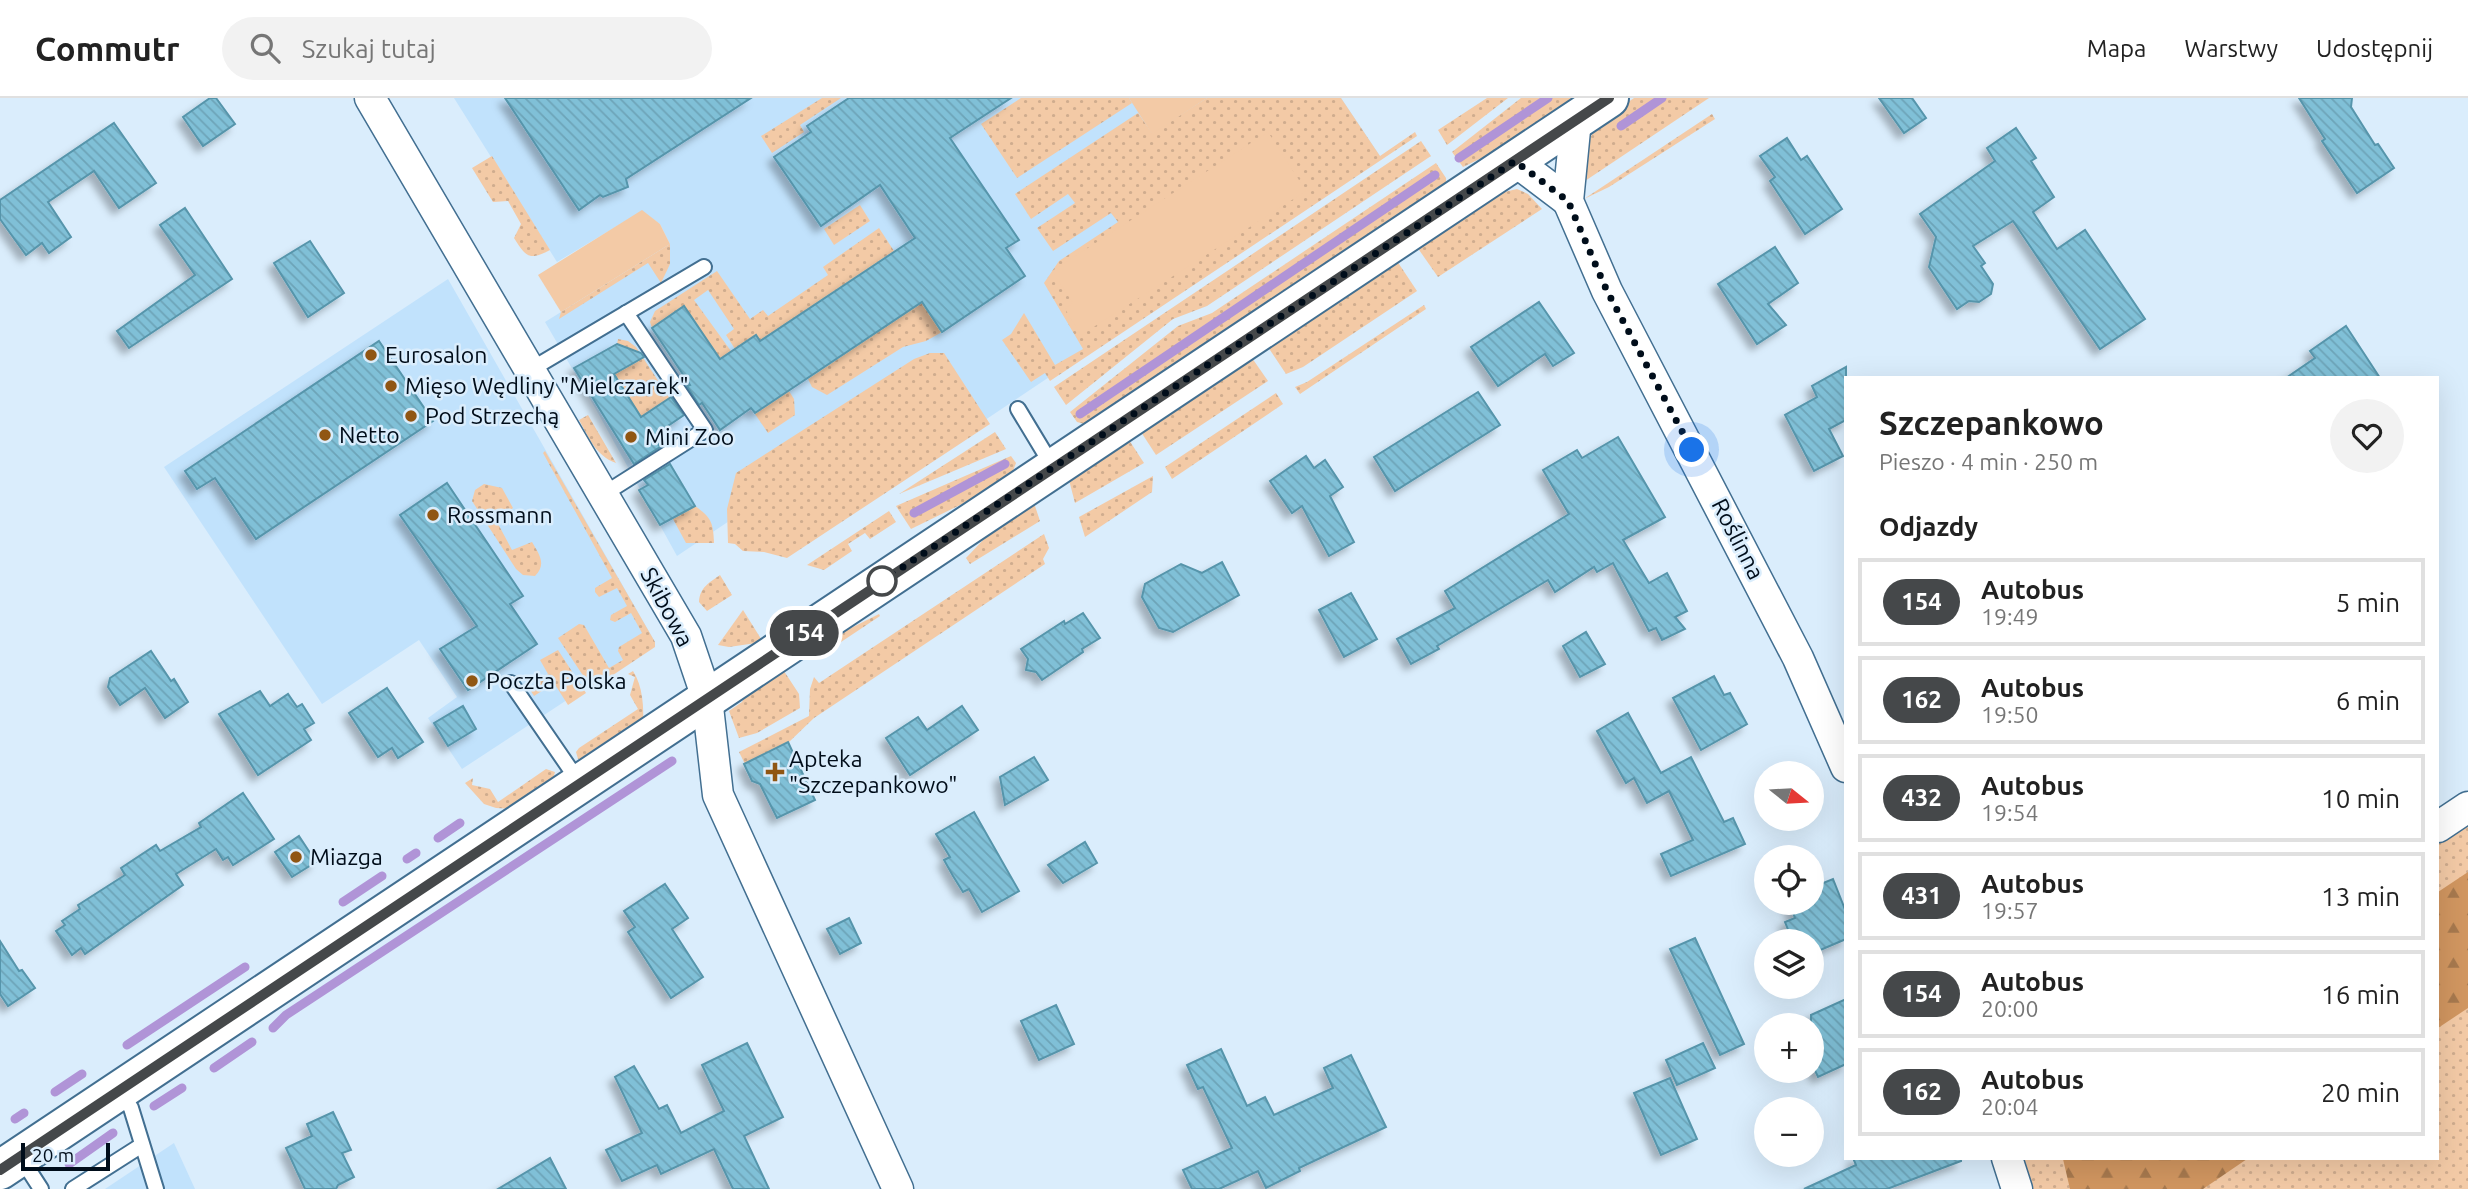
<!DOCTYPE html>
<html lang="pl">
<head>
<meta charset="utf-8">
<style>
	:root { --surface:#fff; --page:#f2f2f2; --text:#222; --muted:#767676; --line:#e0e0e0 }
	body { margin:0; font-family:Ubuntu,sans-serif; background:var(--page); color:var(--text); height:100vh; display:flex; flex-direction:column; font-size:26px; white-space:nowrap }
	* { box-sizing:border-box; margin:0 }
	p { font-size:23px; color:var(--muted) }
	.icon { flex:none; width:38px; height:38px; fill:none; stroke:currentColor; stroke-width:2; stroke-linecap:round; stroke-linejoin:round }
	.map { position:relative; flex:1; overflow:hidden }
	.details { position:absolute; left:1844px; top:278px; width:595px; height:784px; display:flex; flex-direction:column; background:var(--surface); border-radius:0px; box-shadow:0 7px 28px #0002 }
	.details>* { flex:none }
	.badge { padding:0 14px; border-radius:23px; font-size:24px; line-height:46px }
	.needle { width:46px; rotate:108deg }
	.controls { position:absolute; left:1754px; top:663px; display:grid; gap:14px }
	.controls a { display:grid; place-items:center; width:70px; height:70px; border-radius:50%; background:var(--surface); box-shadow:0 7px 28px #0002; font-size:35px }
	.scale { position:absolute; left:21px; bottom:18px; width:89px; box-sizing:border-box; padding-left:7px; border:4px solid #000d1a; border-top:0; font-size:19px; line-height:24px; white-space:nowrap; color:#000d1a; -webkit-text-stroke:5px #daedfc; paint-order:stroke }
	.you { position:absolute; width:35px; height:35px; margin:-18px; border:5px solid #fff; border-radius:50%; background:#1a73e8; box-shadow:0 0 0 10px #1a73e833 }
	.map>.badge { position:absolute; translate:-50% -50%; box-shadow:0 0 0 4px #fff }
	h2 { padding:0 35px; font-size:26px; line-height:63px }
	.round { display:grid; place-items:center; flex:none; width:74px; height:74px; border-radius:37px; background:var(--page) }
	.head { display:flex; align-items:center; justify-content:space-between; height:119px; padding:0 35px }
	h1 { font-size:33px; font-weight:600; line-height:52px }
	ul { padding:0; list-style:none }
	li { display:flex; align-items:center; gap:21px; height:88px; margin:0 14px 10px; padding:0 21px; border:4px solid var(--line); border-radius:0px }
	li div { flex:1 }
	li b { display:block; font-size:26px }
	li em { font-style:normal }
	li .badge { min-width:77px; font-weight:700; text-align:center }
	header { display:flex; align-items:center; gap:42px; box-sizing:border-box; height:98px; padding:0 35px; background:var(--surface); border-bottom:2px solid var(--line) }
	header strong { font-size:33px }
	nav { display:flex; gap:38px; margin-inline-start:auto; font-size:24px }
	.search { width:490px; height:63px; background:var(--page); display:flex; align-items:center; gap:18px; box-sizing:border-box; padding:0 24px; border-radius:38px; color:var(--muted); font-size:26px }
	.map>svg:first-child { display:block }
</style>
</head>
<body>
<header>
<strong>Commutr</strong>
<div class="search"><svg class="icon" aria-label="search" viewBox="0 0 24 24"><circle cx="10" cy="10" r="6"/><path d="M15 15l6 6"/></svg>Szukaj tutaj</div>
<nav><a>Mapa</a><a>Warstwy</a><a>Udostępnij</a></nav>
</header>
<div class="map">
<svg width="2468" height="1091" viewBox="0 0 2468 1091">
	<defs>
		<pattern id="grass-dots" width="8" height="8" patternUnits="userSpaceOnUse" patternTransform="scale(1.75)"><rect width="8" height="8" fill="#f3caa6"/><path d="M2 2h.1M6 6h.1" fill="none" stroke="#cfac8e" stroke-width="1.8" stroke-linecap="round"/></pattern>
		<pattern id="forest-firs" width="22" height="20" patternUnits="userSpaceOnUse" patternTransform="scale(1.75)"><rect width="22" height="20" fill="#d19660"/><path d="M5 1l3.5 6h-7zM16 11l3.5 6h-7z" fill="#a7794e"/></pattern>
		<pattern id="building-back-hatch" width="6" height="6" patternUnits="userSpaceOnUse" patternTransform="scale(1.75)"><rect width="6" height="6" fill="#80c0d7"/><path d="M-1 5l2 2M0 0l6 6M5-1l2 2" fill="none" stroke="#6da4b8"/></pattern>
		<filter id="shadow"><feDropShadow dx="-6" dy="6" stdDeviation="3.5" flood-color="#0004"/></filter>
	</defs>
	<rect width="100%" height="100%" fill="#daedfc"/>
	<g fill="#c1e2fc">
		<polygon points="454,0 1341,0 1380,58 789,453 753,407 677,458 598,315 545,224 670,146 660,126 642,113 557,164"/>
		<polygon points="448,181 655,544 462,671 428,620 457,599 419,542 322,606 164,369"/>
		<polygon points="174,1045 195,1091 105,1091"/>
	</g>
	<g fill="url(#grass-dots)">
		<polygon points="822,0 841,0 800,27 804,34 772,55 761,38"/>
		<polygon points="1021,0 1129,0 1132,5 1017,80 981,26"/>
		<polygon points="1207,0 1341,0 1380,58 1415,34 1417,38 1050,283 1045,275 1031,284 1002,242 1011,236 1024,215 1055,267 1083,251 1044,185 1059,163 1118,124 1111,115 1053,153 1037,130 1075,105 1068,96 1031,121 1015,96 1138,15 1152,35"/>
		<polygon points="1487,0 1508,0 1447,47 1438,32"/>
		<polygon points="1521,0 1583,0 1494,54 1463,69 1452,54"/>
		<path d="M1634,0H1709L1582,85C1587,33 1590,29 1634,0Z"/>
		<polygon points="1712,16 1715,21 1609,89 1584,101"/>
		<polygon points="1421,43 1431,58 1207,208 1173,221 1066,307 1054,289"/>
		<path d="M492,58L550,152C529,163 526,159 514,140L521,126L508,103L493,104L472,70Z"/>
		<polygon points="1436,65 1446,80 1446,91 1092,328 1077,324 1070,314 1178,228 1212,215"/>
		<polygon points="1517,91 1528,96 1542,111 1438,179 1417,149 1500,95"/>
		<polygon points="860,107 870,123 834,147 824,131"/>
		<polygon points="879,130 894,153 760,243 756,237 735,251 726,237 734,231 708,192 694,202 736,260 724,267 684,208 652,230 650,224 655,213 717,173 750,221 763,212 768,218 828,177 823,169"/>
		<polygon points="670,146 670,166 661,185 648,165 559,221 561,214"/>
		<polygon points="1397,163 1417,193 1303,269 1286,276 1268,249"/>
		<polygon points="922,204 942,234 926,243 903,249 827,297 812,289 808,281"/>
		<polygon points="1424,207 1426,211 1300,296 1295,289 1307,284"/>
		<polygon points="618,241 628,243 636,249 676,310 678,321 665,303 641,319 613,276 637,264 630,251 617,246"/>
		<polygon points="930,255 944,255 990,326 787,460 764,454 743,453 735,446 728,445 727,411 736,375 914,261"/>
		<polygon points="1252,260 1268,283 1156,357 1141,334"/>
		<polygon points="789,293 794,301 795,317 768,335 755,316"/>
		<polygon points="1276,295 1283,306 1172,381 1165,369"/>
		<path d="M588,317L616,365C596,358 589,340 579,322Z"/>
		<polygon points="995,334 1006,351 899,396"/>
		<polygon points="1129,342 1144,365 1075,405 1069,382"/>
		<polygon points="545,353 655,544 655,549 592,591 558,540 579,526 584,527 609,570 623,562 618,553 619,549 642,535 631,515 615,524 610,522 611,517 627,508 617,490 599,499 595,494 595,490 612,480 543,355"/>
		<polygon points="1011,358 1016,365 1009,383 911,431 896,408"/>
		<polygon points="1153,378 1152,394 1085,439 1079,419"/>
		<path d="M484,386L502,390L513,410L496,422L512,452L532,444C539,456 547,466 535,478L523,477L516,471L472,403L475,392Z"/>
		<polygon points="1034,405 1040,423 970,466 966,460 1004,420"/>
		<path d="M695,408C712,420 713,425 714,445H686L673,421Z"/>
		<polygon points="889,413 896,424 870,441 865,435 848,446 852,453 824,472 807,467"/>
		<polygon points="1044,436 1049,450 1043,461 1045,466 814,620 788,645 745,666 739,654 809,618 810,591 814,579 819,585"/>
		<path d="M720,477L732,497L707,513L699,504C700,489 709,485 720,477Z"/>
		<polygon points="743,512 763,544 729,549 718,547"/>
		<polygon points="879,516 880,518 817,560 810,559 805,553"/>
		<polygon points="558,552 586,595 568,607 554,585 534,598 529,590 548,576 540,562"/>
		<polygon points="780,567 799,596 800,610 757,635 739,640 729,613 742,604 750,588"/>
		<path d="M633,573C643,588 644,610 643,628L591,662L578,661L576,654L579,650L638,611L630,597L635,579L628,576Z"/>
		<polygon points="546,671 555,674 551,688 518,711 496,710 484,706 465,685 473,680 472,687 490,691 498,704"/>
		<polygon points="2468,724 2468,1091 2029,1091 2019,1061 2438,1060 2438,744"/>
	</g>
	<g fill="url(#forest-firs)">
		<polygon points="2468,774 2468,910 2438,930 2438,794"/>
		<polygon points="2063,1061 2063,1060 2247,1061 2203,1091 2070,1091"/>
	</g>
	<g fill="#f3caa6">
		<polygon points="1129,0 1207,0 1152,36"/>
		<polygon points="1268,34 1306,93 1081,237 1065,211 1073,205 1052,173"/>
		<polygon points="642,112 660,126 670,146 561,214 538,177"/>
	</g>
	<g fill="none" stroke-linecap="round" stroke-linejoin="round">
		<g stroke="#b094d7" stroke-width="9">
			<polyline points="1621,28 1662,0"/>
			<polyline points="1459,60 1548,0"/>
			<polyline points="1080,316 1435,77"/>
			<polyline points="914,415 1005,366"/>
			<polyline points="438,740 460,725"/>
			<polyline points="407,761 416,755"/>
			<polyline points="343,804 382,778"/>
			<polyline points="273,930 286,917 672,663"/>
			<polyline points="127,947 245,869"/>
			<polyline points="214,970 252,944"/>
			<polyline points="55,994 82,976"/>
			<polyline points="154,1008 182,990"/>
			<polyline points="15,1021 24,1015"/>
			<polyline points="69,1066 113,1035"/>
		</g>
	</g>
	<g fill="url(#building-back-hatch)" stroke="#5695ab" stroke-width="2" filter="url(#shadow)">
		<polygon points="210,0 216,0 235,26 203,48 183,19"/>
		<polygon points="505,0 751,0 626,81 628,89 603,99 600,97 579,112"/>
		<polygon points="849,0 1011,0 950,40 1019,142 1006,150 1025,178 942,234 922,204 755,315 751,310 720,332 702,305 699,307 687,288 690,287 652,230 684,208 720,261 756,237 760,243 915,140 880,87 821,128 774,59 811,34 807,28"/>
		<polygon points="1879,0 1912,0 1926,20 1904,35"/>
		<polygon points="2299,0 2352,0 2351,9 2375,47 2378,46 2394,70 2357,95 2322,43 2325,41"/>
		<polygon points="114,25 156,85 119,110 94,73 48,104 71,139 49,155 42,145 26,157 0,121 0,102"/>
		<polygon points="2016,30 2036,60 2031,63 2054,99 2033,114 2057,151 2085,132 2145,221 2100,251 2013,123 1973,148 1985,165 1981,168 1993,186 1991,196 1979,204 1969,203 1957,211 1929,169 1936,139 1920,116 1995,63 1987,50"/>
		<polygon points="1787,40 1801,62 1807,58 1842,111 1805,136 1770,83 1775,79 1760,58"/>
		<polygon points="185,110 232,181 129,250 117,233 195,177 160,127"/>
		<polygon points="310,143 344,195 308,219 274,165"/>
		<polygon points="1775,149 1798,185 1768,206 1786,227 1757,246 1718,186"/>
		<polygon points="1539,204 1574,255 1553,268 1545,256 1498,288 1471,249"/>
		<polygon points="2346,228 2380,280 2286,280 2315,260 2310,253"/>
		<polygon points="379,243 433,323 256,441 215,380 197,391 185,373"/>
		<polygon points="617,246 641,255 644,259 614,276 641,319 671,299 684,317 653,338 660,349 634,366 574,270"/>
		<polygon points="1846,269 1846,322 1829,331 1843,358 1814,373 1785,317 1817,299 1812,288"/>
		<polygon points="1478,294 1500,327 1395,393 1374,359"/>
		<polygon points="1618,339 1665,419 1623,442 1649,485 1667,475 1687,513 1675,519 1685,531 1662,542 1656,530 1649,533 1613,465 1597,474 1594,469 1555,494 1548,482 1437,548 1439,551 1411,566 1397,541 1455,510 1445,493 1569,416 1543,372 1577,352 1582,360"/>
		<polygon points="1306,358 1314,370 1325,362 1343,389 1330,398 1354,444 1329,458 1302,408 1292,415 1270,383"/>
		<polygon points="670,366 695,408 660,427 639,392 648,387 644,382"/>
		<polygon points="447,385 523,498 510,506 537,546 468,592 440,551 477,528 400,417"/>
		<polygon points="1222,464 1239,497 1173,534 1159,530 1142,499 1145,486 1181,466 1202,475"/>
		<polygon points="1351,495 1377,541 1344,559 1319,512"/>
		<polygon points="1083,515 1100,540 1082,551 1083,554 1042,582 1036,574 1026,572 1028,561 1021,551 1064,523 1065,526"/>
		<polygon points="1586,534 1605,566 1580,579 1563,548"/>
		<polygon points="151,553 171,583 174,581 188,604 165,620 145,590 120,607 108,589 110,580"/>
		<polygon points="1714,578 1724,597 1730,595 1747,626 1701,652 1673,600"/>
		<polygon points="387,590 423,644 398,660 392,650 378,659 349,615"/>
		<polygon points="260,593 270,608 288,596 297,609 302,606 314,625 304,631 311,642 258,677 219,616"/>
		<polygon points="463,608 476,631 448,648 434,625"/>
		<polygon points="962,608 978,632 910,677 886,640 918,619 927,632"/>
		<polygon points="1628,615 1661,675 1691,659 1724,724 1733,720 1745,746 1671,778 1661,756 1693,742 1669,693 1647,705 1634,680 1626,685 1597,633"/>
		<polygon points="788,644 815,702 777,720 760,686 752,683 744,666"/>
		<polygon points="1034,659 1048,682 1005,707 1000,679"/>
		<polygon points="243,695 274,741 233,767 228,759 223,762 216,751 176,776 183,787 85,856 81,850 72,857 56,833 65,827 62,823 80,811 78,807 125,777 121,770 156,747 160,753 201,729 199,725"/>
		<polygon points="974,714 1019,793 982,814 969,791 963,794 953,778 944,762 950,759 936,736"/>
		<polygon points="299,738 316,764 292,779 275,754"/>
		<polygon points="1085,744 1097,765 1063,785 1048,767"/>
		<polygon points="1833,781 1846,814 1846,841 1811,856 1811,844 1793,844 1785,824 1795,820 1789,805 1811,805 1811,790"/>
		<polygon points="665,786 688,820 672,831 703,879 671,900 628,834 635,829 624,813"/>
		<polygon points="849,820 861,845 840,856 827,831"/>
		<polygon points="1695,840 1744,946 1720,957 1670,851"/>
		<polygon points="0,843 19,873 22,872 35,890 8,908 0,896"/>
		<polygon points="1846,901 1846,966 1818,979 1811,964 1811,917"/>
		<polygon points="1056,907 1074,946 1039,962 1021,923"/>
		<polygon points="747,945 783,1019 744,1038 769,1091 733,1091 714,1051 661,1076 657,1067 622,1083 606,1052 642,1035 615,979 634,968 659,1011 667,1007 681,1035 724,1013 702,967"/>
		<polygon points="1703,945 1715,970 1677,987 1666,962"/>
		<polygon points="1221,951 1247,1008 1265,999 1274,1017 1333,990 1324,970 1351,957 1386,1029 1299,1070 1300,1073 1266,1090 1258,1073 1219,1091 1192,1091 1183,1072 1232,1050 1203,989 1198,991 1187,967"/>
		<polygon points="1670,980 1697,1041 1661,1057 1634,995"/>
		<polygon points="333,1014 351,1052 342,1055 354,1079 338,1087 336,1091 305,1091 286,1050 312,1038 307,1026"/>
		<polygon points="550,1060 566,1091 498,1091"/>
		<polygon points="1853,1060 1961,1060 1961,1063 1887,1091 1804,1091 1856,1067"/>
	</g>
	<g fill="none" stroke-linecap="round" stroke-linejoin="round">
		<defs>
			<g id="lane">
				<polyline points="530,272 704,169"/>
				<polyline points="1018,311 1053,369"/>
				<polyline points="604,396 705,332 626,215"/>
				<polyline points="511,585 579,684"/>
				<polyline points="121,994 131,1010 156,1091"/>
				<polyline points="21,1060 41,1091"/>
				<polyline points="73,1091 142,1047"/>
			</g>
			<g id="street">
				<polyline points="370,0 686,538 707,600 718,697 898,1091"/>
				<polyline points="1576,22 1568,103 1607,193 1798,560 1846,669"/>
				<polyline points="1515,63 1568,103"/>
				<polyline points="2438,729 2468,709"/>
				<polyline points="2007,1060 2017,1091"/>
			</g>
			<polyline id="secondary" points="0,1072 1609,0"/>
		</defs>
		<use href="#lane" stroke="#426f91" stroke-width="18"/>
		<use href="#street" stroke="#426f91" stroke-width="33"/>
		<use href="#secondary" stroke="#426f91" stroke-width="42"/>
		<use href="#lane" stroke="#fff" stroke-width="14"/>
		<use href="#street" stroke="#fff" stroke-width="30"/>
		<use href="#secondary" stroke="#fff" stroke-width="38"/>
	</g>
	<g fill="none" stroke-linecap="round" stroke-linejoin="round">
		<defs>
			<polyline id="line" points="0,1072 1609,0"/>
		</defs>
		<use href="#line" stroke="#fff" stroke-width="16"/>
		<use href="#line" stroke="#45484a" stroke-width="10"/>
		<polyline stroke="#000d1a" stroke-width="7" stroke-dasharray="0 12.6" points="882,483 1515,63 1568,103 1607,193 1692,352"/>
	</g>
	<g fill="#905613" stroke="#daedfc" stroke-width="2.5">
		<circle cx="371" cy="257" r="7"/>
		<circle cx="391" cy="288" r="7"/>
		<circle cx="411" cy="318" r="7"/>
		<circle cx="325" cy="337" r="7"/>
		<circle cx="631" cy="339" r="7"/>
		<circle cx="433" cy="417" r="7"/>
		<circle cx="472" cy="583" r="7"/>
		<path d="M771.5 663.5h7v7h7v7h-7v7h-7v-7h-7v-7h7z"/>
		<circle cx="296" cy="759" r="7"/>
	</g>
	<circle fill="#fff" stroke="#45484a" stroke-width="3.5" cx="882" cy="483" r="14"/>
	<g text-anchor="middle" stroke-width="5" stroke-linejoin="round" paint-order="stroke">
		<g font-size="23" fill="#000d1a" stroke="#daedfc" text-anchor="start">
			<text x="385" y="265">Eurosalon</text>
			<text x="405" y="296">Mięso Wędliny "Mielczarek"</text>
			<text x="425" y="326">Pod Strzechą</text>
			<text x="339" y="345">Netto</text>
			<text x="645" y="347">Mini Zoo</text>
			<text x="447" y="425">Rossmann</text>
			<text x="486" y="591">Poczta Polska</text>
			<text x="789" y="669">Apteka<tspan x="789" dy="26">"Szczepankowo"</tspan></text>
			<text x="310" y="767">Miazga</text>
		</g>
		<g font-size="23" fill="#000d1a" stroke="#daedfc">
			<text transform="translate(1738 441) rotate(63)" y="8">Roślinna</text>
			<text transform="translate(667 509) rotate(62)" y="8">Skibowa</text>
		</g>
	</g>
</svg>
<div class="controls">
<a><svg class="needle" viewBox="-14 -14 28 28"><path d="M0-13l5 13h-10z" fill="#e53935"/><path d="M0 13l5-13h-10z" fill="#767676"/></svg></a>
<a><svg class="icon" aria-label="locate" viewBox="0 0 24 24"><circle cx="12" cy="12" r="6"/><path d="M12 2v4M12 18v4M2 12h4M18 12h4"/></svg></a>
<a><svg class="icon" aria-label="layers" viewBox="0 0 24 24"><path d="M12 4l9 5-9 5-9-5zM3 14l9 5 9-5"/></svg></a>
<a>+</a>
<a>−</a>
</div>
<div class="scale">20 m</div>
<div class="you" style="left:1692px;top:352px"></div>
<b class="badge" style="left:804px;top:535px;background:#45484a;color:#fff">154</b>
<section class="details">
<div class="head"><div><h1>Szczepankowo</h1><p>Pieszo · 4 min · 250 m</p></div><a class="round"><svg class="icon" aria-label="heart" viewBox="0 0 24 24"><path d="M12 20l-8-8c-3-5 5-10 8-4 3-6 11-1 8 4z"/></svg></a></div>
<h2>Odjazdy</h2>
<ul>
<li><span class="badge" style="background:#45484a;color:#fff">154</span><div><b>Autobus</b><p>19:49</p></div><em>5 min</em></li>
<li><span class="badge" style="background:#45484a;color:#fff">162</span><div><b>Autobus</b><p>19:50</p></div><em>6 min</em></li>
<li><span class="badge" style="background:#45484a;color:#fff">432</span><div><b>Autobus</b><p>19:54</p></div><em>10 min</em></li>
<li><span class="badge" style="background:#45484a;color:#fff">431</span><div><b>Autobus</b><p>19:57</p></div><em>13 min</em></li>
<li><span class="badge" style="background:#45484a;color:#fff">154</span><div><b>Autobus</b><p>20:00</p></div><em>16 min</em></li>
<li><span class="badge" style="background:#45484a;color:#fff">162</span><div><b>Autobus</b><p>20:04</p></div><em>20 min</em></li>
</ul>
</section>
</div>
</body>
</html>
